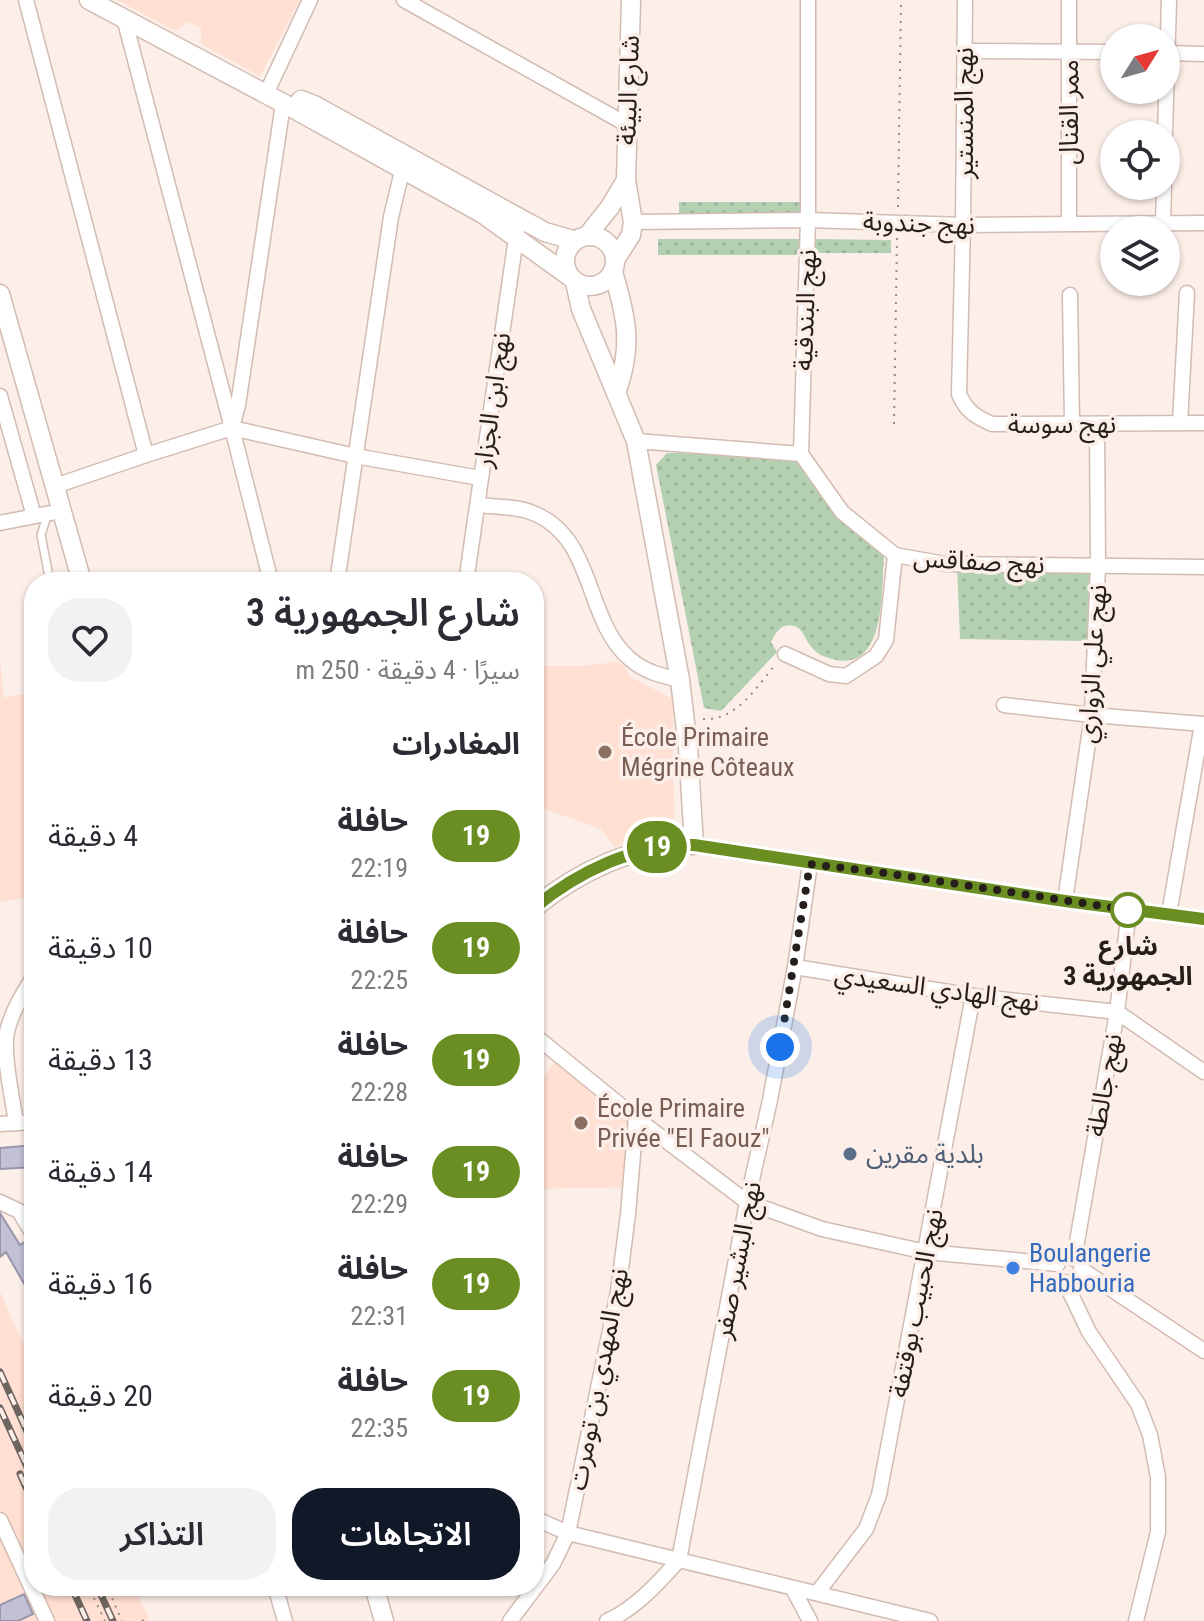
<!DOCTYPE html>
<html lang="ar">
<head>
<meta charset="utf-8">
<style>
	:root { --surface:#fff; --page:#f2f2f3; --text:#2b2b33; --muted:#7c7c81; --accent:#111827 }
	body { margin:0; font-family:"Roboto Condensed","Noto Sans Arabic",sans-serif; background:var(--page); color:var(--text); direction:rtl; height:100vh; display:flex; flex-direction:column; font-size:30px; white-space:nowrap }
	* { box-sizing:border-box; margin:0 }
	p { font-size:26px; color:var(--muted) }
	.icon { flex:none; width:44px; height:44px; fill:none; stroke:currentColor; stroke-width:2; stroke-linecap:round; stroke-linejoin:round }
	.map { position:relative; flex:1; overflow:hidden; direction:ltr }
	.drawer { position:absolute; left:24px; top:572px; width:520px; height:1024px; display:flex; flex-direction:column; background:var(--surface); border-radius:32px; box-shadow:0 2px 6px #0004; direction:rtl }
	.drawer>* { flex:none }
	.badge { padding:0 16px; border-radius:26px; font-size:28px; line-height:52px }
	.needle { width:52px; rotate:53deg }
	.tools { position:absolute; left:1100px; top:24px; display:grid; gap:16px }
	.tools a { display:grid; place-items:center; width:80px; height:80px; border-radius:50%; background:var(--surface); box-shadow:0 2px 6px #0004; font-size:40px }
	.you { position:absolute; width:40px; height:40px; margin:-20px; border:6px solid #fff; border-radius:50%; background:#1a73e8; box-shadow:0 0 0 12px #1a73e833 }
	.map>.badge { position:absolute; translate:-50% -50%; box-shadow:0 0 0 4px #fff }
	h2 { padding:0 24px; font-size:30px; line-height:72px }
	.round { display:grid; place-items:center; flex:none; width:84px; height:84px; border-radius:32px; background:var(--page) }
	.overview { display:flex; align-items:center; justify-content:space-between; height:136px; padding:0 24px }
	h1 { font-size:38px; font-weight:600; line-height:60px }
	.action { display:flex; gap:16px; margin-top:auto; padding:16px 24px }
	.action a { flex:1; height:92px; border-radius:32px; background:var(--accent); color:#fff; font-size:32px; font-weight:600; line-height:92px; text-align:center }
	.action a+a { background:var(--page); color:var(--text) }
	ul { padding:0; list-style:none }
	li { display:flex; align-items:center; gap:24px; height:112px; padding:0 24px }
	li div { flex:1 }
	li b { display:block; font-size:30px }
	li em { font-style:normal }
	li .badge { min-width:88px; font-weight:700; text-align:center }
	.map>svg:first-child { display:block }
</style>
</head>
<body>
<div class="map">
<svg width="1204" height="1621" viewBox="0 0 1204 1621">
	<defs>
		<pattern id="park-dots" width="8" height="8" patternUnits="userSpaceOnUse" patternTransform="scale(2)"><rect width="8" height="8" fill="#b4d0b2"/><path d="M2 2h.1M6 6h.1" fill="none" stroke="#9bb298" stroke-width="1.8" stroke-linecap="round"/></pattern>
	</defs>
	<rect width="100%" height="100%" fill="#fceee8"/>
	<g fill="#ffe0d2">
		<polygon points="117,0 300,0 260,76 201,44 201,28 188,22 176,31"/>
		<polygon points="0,660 4,698 34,692 34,896 0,902"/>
		<polygon points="617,662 624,666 630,677 673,699 674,828 615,847 601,829 534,805 538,666 581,666"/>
		<polygon points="556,1060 626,1119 631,1127 629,1187 534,1189 534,1091"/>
		<polygon points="0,1292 34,1367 34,1586 134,1586 150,1621 0,1621"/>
	</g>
	<g fill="url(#park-dots)">
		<polygon points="679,202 801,202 801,214 679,213"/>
		<rect x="658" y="239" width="145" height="16"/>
		<polygon points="812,239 891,240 891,253 812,253"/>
		<path d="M667,453L779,455L799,462L842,519L884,556C881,594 887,682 823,656C805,648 806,629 794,626C782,622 775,633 771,642L777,652L721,711L704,708L656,465Z"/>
		<polygon points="957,565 1085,568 1092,576 1088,641 960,639"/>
	</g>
	<g fill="#c2c0d5" stroke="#9896aa" stroke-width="2">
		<polygon points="34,1145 34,1167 0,1169 0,1148"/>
		<polygon points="0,1213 20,1245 26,1241 34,1257 34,1283 26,1287 6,1252 0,1257"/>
		<polygon points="24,1594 33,1614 18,1621 0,1621 0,1605"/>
	</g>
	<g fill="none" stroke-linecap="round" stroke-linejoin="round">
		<defs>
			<polyline id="service" points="47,516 41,535 50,582"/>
			<g id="minor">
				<polyline points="26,0 146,455 55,486"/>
				<polyline points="404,0 626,124"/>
				<path d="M965,0L963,225L959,394C966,411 976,417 992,424L1204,423"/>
				<polyline points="124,18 232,428 146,455"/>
				<polyline points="964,51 1114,52"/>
				<polyline points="1166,53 1204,54"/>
				<polyline points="266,94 310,0"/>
				<polyline points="1165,134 1169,0"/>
				<polyline points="633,222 808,220 963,225 1204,223"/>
				<polyline points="1069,223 1069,0"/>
				<polyline points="1163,224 1164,186"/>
				<polyline points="1070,295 1072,423"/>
				<polyline points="0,396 34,516"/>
				<polyline points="1180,423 1187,293"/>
				<polyline points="232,428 355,456 480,478"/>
				<polyline points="636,441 801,454"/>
				<polyline points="801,454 808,220 808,0"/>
				<polyline points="801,454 842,512 895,555 945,564 1204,567"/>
				<path d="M478,505C496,507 516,506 533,513C596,538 584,620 630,659C645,672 662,676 680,680"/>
				<polyline points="0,523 61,511"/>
				<polyline points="271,582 232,428 238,405 283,104"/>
				<polyline points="337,582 391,217 402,171"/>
				<polyline points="466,582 517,231"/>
				<polyline points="785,654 829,674 846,676 876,656 886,640 895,555"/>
				<polyline points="1004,705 1092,715 1204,724"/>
				<polyline points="694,845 1065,901 1204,919"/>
				<polyline points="1065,901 1092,715 1098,565 1097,425"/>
				<polyline points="1169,914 1202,724"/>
				<polyline points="795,967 973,996 1117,1012 1204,1072"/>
				<polyline points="534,1035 636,1118 747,1202 822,1229 926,1252 1058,1264"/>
				<path d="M16,1123C13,1100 1,1049 8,1028C13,1009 24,992 34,976"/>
				<polyline points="0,1124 34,1122"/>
				<polyline points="0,1202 19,1211 34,1236"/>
				<polyline points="1074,1259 1117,1012 1129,910"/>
				<polyline points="1081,1269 1204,1351"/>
				<polyline points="1065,1282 1089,1332 1138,1404 1150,1435 1158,1477 1158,1532 1136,1621"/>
				<polyline points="534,1518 568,1533 930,1621"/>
				<polyline points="0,1520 47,1621"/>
				<polyline points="275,1586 285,1621"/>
				<polyline points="793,1589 810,1621"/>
				<polyline points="817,1593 866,1529 879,1495 973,996"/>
				<polyline points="510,1621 553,1564 568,1533 618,1292 628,1214 636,1118"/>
				<path d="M607,1621C635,1609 658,1583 679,1560L747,1202L770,1100L795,967L810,864"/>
			</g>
			<g id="tertiary">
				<polyline points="89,0 294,109 483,214 569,276"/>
				<polyline points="294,109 301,100 314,105 545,232 573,240"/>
				<circle cx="590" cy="261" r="25"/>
				<polyline points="587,236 610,207 626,180"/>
				<polyline points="615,260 631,235 633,222 626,180 631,0"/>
				<path d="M613,272C627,318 633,347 616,393"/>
				<polyline points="0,294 82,582"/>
				<path d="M534,908C577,872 637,843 694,845L688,747L680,680L636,441L581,309L575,282"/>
				<polyline points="374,1586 384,1621"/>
			</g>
		</defs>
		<use href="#service" stroke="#d2bcb2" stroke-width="10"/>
		<use href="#minor" stroke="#d2bcb2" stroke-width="17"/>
		<use href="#tertiary" stroke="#d2bcb2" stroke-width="21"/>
		<g stroke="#978c87" stroke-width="2" stroke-dasharray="2 6" stroke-linecap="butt">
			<polyline points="898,207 901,0"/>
			<polyline points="894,424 897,237"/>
			<path d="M703,719C737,721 756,687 776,664"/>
			<polyline points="109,1591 122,1621"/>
			<polyline points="94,1598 105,1621"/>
			<polyline points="142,1621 146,1619 147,1621"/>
		</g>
		<use href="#service" stroke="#fff" stroke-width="7"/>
		<use href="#minor" stroke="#fff" stroke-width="14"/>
		<use href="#tertiary" stroke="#fff" stroke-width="18"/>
		<defs>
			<g id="rail">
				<polyline points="0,1372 34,1447"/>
				<polyline points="0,1408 34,1482"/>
				<polyline points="20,1474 34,1505"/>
				<polyline points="71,1586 87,1621"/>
				<polyline points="97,1586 113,1621"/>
			</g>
		</defs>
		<use href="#rail" stroke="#6e6460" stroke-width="7"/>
		<use href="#rail" stroke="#fceee8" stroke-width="4" stroke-dasharray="12" stroke-linecap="butt"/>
	</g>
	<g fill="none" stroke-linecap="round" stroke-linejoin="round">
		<defs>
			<path id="line" d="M534,908C577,872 637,843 694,845L1065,901L1204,919"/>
		</defs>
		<use href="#line" stroke="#fff" stroke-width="18"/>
		<use href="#line" stroke="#6b8e23" stroke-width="12"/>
		<polyline stroke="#261e1a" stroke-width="8" stroke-dasharray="0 14.4" points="780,1047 810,864 878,872 1128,910"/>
	</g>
	<g fill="#8d6e63" stroke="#fceee8" stroke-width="3">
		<circle cx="605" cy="752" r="8"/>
		<circle cx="581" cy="1123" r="8"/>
	</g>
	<circle fill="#fff" stroke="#6b8e23" stroke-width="4" cx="1128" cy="910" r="16"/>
	<circle fill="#5c6f8a" stroke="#fceee8" stroke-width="3" cx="850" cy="1154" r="8"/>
	<circle fill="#3f7fe0" stroke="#fceee8" stroke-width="3" cx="1013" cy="1268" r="8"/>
	<g text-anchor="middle" stroke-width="7" stroke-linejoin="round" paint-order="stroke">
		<g font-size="26" fill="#261e1a" stroke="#fceee8">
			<text transform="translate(628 90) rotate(-88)" y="9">شارع البيئة</text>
			<text transform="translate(1069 112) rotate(-90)" y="9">ممر القنال</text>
			<text transform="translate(964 113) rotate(-90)" y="9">نهج المنستير</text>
			<text transform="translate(919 223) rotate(2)" y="9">نهج جندوبة</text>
			<text transform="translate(805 310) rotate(-88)" y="9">نهج البندقية</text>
			<text transform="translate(492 400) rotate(-82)" y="9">نهج ابن الجزار</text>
			<text x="1062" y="433">نهج سوسة</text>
			<text transform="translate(979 561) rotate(3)" y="9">نهج صفاقس</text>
			<text transform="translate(1092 664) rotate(-86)" y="9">نهج علي الزواري</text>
			<text transform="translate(937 988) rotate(8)" y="9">نهج الهادي السعيدي</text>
			<text transform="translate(1104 1085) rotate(-80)" y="9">نهج جالطة</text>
			<text transform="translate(737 1260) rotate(-79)" y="9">نهج البشير صفر</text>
			<text transform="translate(916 1303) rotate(-79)" y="9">نهج الحبيب بوقتفة</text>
			<text transform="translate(598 1379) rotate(-79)" y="9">نهج المهدي بن تومرت</text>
		</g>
		<g font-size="26" fill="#785e54" stroke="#fceee8" text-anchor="start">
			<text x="621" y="746">École Primaire<tspan x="621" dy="30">Mégrine Côteaux</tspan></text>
			<text x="597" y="1117">École Primaire<tspan x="597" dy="30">Privée "El Faouz"</tspan></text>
		</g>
		<g font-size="26" font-weight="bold" fill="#261e1a" stroke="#fceee8">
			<text x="1128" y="955">شارع<tspan x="1128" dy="30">الجمهورية 3</tspan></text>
		</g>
		<g font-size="26" fill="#4e5e75" stroke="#fceee8" text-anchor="start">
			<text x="866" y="1163">بلدية مقرين</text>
		</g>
		<g font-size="26" fill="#366cbe" stroke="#fceee8" text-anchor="start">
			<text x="1029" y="1262">Boulangerie<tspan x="1029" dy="30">Habbouria</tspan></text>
		</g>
	</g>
</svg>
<div class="tools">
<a><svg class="needle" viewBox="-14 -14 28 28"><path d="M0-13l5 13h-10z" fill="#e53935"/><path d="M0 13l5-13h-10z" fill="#7c7c81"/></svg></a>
<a><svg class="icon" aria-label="locate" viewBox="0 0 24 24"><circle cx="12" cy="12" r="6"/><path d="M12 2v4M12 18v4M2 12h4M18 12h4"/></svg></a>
<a><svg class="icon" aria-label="layers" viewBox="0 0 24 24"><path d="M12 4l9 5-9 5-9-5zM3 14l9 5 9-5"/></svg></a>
</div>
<div class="you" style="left:780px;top:1047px"></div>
<b class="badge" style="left:657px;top:847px;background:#6b8e23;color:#fff">19</b>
<section class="drawer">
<div class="overview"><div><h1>شارع الجمهورية 3</h1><p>سيرًا · 4 دقيقة · 250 m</p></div><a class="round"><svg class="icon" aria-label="heart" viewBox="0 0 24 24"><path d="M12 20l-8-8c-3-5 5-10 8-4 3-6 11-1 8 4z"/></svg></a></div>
<h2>المغادرات</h2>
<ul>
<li><span class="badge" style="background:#6b8e23;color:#fff">19</span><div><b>حافلة</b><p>22:19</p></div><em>4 دقيقة</em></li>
<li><span class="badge" style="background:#6b8e23;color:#fff">19</span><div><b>حافلة</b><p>22:25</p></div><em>10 دقيقة</em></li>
<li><span class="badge" style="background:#6b8e23;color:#fff">19</span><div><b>حافلة</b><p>22:28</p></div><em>13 دقيقة</em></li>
<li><span class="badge" style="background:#6b8e23;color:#fff">19</span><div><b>حافلة</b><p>22:29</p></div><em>14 دقيقة</em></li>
<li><span class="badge" style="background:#6b8e23;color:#fff">19</span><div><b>حافلة</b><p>22:31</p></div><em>16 دقيقة</em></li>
<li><span class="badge" style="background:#6b8e23;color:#fff">19</span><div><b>حافلة</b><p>22:35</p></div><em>20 دقيقة</em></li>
</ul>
<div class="action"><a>الاتجاهات</a><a>التذاكر</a></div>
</section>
</div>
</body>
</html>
